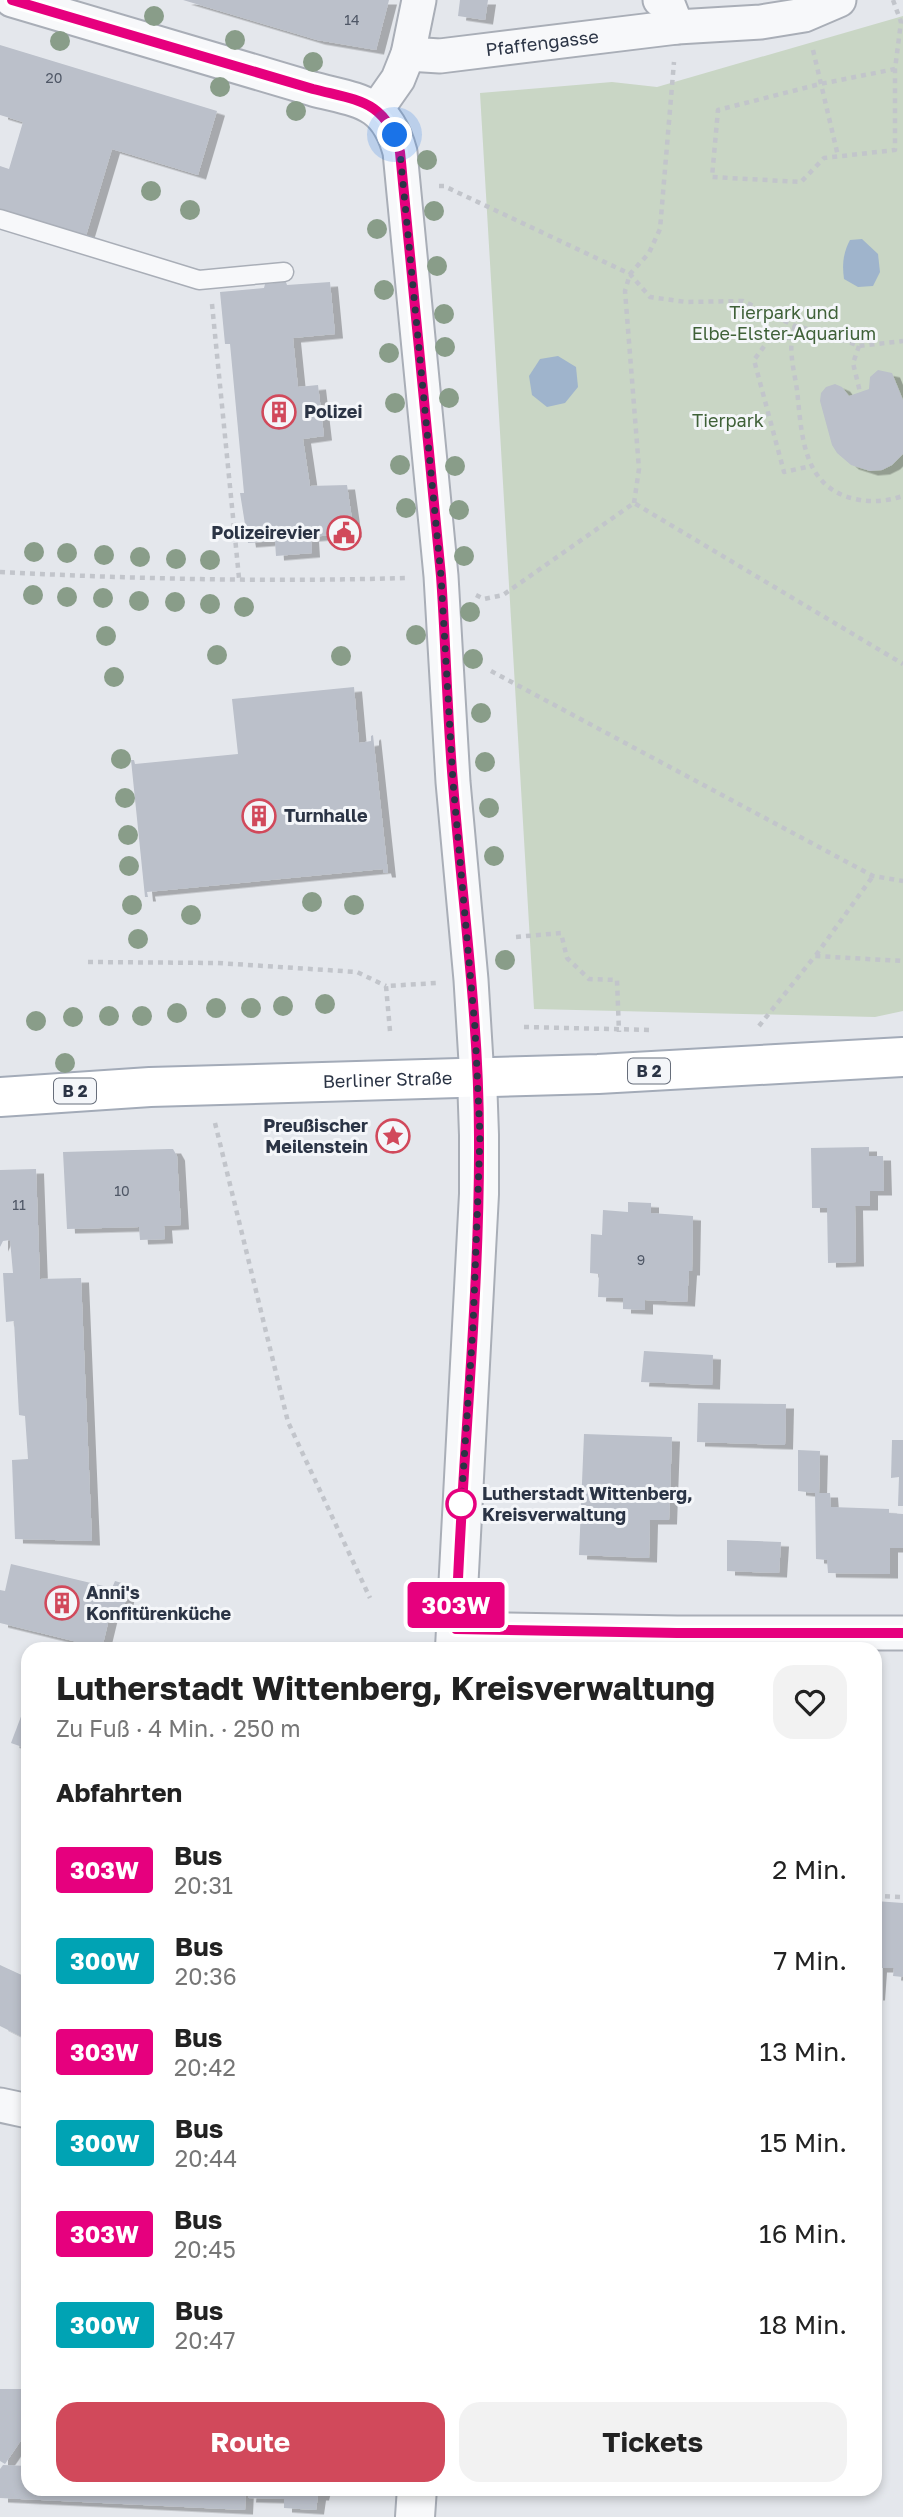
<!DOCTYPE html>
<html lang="de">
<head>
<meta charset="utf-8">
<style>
	:root { --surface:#fff; --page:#f2f2f2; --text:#222; --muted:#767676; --accent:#d1495b }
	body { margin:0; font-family:"Golos Text",sans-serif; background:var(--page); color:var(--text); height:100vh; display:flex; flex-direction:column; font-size:26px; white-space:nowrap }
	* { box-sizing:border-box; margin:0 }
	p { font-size:23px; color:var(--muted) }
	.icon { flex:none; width:38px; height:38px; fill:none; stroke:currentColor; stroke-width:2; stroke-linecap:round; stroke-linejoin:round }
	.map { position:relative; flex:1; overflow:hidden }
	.panel { position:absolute; left:21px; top:1642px; width:861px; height:854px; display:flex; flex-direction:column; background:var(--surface); border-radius:21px; box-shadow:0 4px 10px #0003 }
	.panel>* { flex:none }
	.badge { padding:0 14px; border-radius:5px; font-size:24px; line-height:46px }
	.you { position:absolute; width:35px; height:35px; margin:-18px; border:5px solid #fff; border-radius:50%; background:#1a73e8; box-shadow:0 0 0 10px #1a73e833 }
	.map>.badge { position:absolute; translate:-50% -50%; box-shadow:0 0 0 4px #fff }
	h2 { padding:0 35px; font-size:26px; line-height:63px }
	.round { display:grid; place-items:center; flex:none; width:74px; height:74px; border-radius:21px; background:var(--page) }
	.headline { display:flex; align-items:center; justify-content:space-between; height:119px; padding:0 35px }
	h1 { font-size:33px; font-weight:700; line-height:52px }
	.button { display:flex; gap:14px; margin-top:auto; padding:14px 35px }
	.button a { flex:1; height:80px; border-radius:21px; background:var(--accent); color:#fff; font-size:28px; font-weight:700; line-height:80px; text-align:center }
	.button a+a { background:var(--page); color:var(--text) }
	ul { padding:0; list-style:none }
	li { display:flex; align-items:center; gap:21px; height:91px; padding:0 35px }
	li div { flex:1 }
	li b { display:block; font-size:26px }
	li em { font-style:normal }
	li .badge { min-width:77px; font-weight:700; text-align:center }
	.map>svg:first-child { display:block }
</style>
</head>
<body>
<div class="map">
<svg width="903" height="2517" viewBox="0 0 903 2517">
	<defs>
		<filter id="shadow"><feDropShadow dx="8" dy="4.5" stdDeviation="0" flood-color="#0004"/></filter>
	</defs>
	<rect width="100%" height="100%" fill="#e4e7ec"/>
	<polygon fill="#c9d6c5" points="903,16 903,1011 875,1017 534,1009 480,93 612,82 657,87"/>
	<g fill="#9fb4cc">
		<path d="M862,239L878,254L880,272L873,286L858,287L844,279C842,265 843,253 850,240Z"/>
		<polygon points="558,356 576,367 578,387 565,403 547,407 532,395 529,376 540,359"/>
	</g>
	<g fill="#bbc0ca" filter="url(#shadow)">
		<polygon points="183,0 389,0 376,50 317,40"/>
		<polygon points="460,0 488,0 485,20 458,16"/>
		<polygon points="0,45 217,111 198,175 112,149 85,239 0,214 0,166 9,169 23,122 0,115"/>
		<polygon points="286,282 287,285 330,282 335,334 293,338 298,387 318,385 324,436 303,439 310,486 347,485 354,533 311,537 312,553 276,556 275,541 248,543 240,493 244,493 230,344 225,344 220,292 264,288 265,284"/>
		<polygon points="878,370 892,373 903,400 903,454 892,465 882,470 870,471 851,465 837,453 832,445 820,401 821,393 826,387 835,384 842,387 849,396 869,389 870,377"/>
		<polygon points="354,687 359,743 371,741 371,736 373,735 388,873 384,873 383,869 147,892 148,897 145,897 131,760 134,760 135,764 238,754 232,699"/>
		<polygon points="869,1147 869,1156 883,1156 884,1191 870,1191 870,1206 855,1206 856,1262 828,1263 827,1208 812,1208 811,1148"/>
		<polygon points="169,1149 173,1149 177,1156 181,1225 164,1226 165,1239 140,1240 139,1227 67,1229 63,1152"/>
		<polygon points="36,1169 40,1279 81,1278 92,1541 15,1539 12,1460 28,1459 25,1416 19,1415 14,1321 6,1322 3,1273 13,1273 10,1240 3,1241 0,1247 0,1170"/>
		<polygon points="628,1202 651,1203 651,1213 693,1216 692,1271 689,1271 687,1302 645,1300 645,1310 623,1309 623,1298 598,1297 599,1274 590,1273 591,1234 602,1235 603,1210 628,1212"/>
		<polygon points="644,1351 713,1355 712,1385 641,1382"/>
		<polygon points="698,1403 786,1404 785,1445 697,1442"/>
		<polygon points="584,1434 672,1437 669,1520 650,1520 649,1558 579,1555"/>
		<polygon points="892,1440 903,1440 903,1506 898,1506 899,1477 891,1478"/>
		<polygon points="798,1450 820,1451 819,1493 830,1493 831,1507 889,1509 889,1513 903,1514 903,1548 890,1548 890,1574 828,1573 827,1560 816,1559 815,1493 798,1491"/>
		<polygon points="727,1540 781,1542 779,1573 727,1571"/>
		<polygon points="11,1564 112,1588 115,1581 129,1585 122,1616 110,1615 102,1648 0,1623 0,1590 5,1591"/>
		<polygon points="28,1698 28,1749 11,1743"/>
		<polygon points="875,1901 903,1903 903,1977 893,1976 894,1968 879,1968 877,1996 875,1996"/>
		<polygon points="0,1965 28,1978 28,2040 0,2026"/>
		<polygon points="0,2389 28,2389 28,2430 5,2464 0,2461"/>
		<polygon points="3,2465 28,2466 28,2488 246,2488 245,2510 0,2498 0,2469"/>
		<polygon points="249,2488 323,2488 321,2496 318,2496 316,2510 284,2508 284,2499 248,2498"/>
	</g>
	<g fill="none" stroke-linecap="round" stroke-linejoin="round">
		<defs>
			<polyline id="service" points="0,219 199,280 284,272"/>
			<g id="minor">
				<path d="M12,0L313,89C359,101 386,100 400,152L441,576L453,782L471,980L477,1078"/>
				<polyline points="660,0 668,4 677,27"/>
				<path id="s1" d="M408,54L440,56L677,27L761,22L804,15L839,0"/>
				<polyline points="377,109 398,79 408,54 419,0"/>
				<polyline points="456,1629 677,1633 903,1633"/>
				<polyline points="0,2105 28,2111"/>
			</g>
			<g id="tertiary">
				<polyline points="455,1648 479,1194 479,1135 477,1078"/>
				<polyline points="415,2517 417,2488"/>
			</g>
			<g id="primary">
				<path id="s2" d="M0,1097L150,1087L598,1074L903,1057"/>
			</g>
		</defs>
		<use href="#service" stroke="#a9aeb7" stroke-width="21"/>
		<use href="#minor" stroke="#a9aeb7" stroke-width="37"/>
		<use href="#tertiary" stroke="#a9aeb7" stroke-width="42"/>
		<use href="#primary" stroke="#a3abb8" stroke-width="42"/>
		<g stroke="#c2c5cb" stroke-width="4.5" stroke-dasharray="5 5" stroke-linecap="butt">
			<polyline points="893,0 901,22 895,69 895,150 824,158 801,182 712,177 718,110 820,84 895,69"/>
			<polyline points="813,50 838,156"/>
			<polyline points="439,186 444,186 630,274 650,297 686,302 743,301 795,326 821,332 859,346 903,341"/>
			<polyline points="212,304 239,578"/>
			<path d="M795,326C787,347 794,369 797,390C802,435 802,487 855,499C872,503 887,501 903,496"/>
			<polyline points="791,337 768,341 754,360 784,472 811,466"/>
			<polyline points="859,346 853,363 860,392"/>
			<polyline points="634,503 639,469 625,291 630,274 649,253 660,229 674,62"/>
			<path d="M0,572C135,579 271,582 405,578"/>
			<polyline points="476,595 484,599 503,595 634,503 903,664"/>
			<polyline points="491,671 873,876 903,881"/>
			<polyline points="516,937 561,933 567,958 589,979 617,980 619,1032"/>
			<polyline points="816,955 873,876"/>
			<polyline points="88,962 218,963 357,972 386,986"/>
			<polyline points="759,1026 815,956 903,961"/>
			<polyline points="524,1027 653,1030"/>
			<polyline points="390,1031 386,986 437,983"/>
			<polyline points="215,1123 288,1422 370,1598"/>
			<polyline points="875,1896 903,1897"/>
		</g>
		<use href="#service" stroke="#f7f8fa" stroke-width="18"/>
		<use href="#minor" stroke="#f7f8fa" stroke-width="33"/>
		<use href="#tertiary" stroke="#f7f8fa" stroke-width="38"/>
		<use href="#primary" stroke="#fff" stroke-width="38"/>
	</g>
	<g fill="#899d89">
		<circle cx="154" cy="16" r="10"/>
		<circle cx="235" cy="40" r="10"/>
		<circle cx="60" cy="41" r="10"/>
		<circle cx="313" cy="62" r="10"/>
		<circle cx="220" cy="87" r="10"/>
		<circle cx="296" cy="111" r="10"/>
		<circle cx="427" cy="160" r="10"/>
		<circle cx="151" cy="191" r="10"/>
		<circle cx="190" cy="210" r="10"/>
		<circle cx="434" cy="211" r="10"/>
		<circle cx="377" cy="229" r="10"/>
		<circle cx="437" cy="266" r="10"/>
		<circle cx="384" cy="290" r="10"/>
		<circle cx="444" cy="314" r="10"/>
		<circle cx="445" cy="347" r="10"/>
		<circle cx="389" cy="353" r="10"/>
		<circle cx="449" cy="398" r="10"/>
		<circle cx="395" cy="403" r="10"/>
		<circle cx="400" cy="465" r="10"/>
		<circle cx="455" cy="466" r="10"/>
		<circle cx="406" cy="508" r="10"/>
		<circle cx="459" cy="510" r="10"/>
		<circle cx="34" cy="552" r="10"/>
		<circle cx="67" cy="553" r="10"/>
		<circle cx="104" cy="555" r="10"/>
		<circle cx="464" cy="556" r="10"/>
		<circle cx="140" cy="557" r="10"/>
		<circle cx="176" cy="559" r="10"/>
		<circle cx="210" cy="560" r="10"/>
		<circle cx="33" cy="595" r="10"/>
		<circle cx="67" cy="597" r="10"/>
		<circle cx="103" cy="598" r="10"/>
		<circle cx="139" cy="601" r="10"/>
		<circle cx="175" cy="602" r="10"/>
		<circle cx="210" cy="604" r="10"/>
		<circle cx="244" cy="607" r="10"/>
		<circle cx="470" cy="612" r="10"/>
		<circle cx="416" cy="635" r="10"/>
		<circle cx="106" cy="636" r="10"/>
		<circle cx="217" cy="655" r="10"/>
		<circle cx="341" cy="656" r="10"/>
		<circle cx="473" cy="659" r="10"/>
		<circle cx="114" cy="677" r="10"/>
		<circle cx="481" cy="713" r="10"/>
		<circle cx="121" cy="759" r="10"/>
		<circle cx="485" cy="762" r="10"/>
		<circle cx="125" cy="798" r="10"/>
		<circle cx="489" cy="808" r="10"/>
		<circle cx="128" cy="835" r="10"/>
		<circle cx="494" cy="856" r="10"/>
		<circle cx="129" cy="866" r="10"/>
		<circle cx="312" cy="902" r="10"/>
		<circle cx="132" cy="905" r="10"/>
		<circle cx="354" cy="905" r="10"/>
		<circle cx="191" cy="915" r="10"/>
		<circle cx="138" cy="939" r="10"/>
		<circle cx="505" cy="960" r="10"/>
		<circle cx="325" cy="1004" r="10"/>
		<circle cx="283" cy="1006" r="10"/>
		<circle cx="216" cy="1008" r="10"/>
		<circle cx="251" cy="1008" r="10"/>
		<circle cx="177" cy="1013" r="10"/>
		<circle cx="109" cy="1016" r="10"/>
		<circle cx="142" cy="1016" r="10"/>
		<circle cx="73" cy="1017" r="10"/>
		<circle cx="36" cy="1021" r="10"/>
		<circle cx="65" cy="1063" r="10"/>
	</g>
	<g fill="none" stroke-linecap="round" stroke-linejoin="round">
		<defs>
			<path id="line" d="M12,0L313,89C359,101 386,100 400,152L441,576C446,645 447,714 453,783C462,900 479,1018 479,1137C480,1301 461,1465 456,1629L677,1633H903"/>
		</defs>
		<use href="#line" stroke="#fff" stroke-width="16"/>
		<use href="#line" stroke="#e6007e" stroke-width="10"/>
		<polyline stroke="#2b3445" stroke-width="7" stroke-dasharray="0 12.6" points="395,135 400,152 441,576 453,782 475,1028 480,1135 478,1194 473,1327 461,1506 461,1504"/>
	</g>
	<defs>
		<symbol id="building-ring" viewBox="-11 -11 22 22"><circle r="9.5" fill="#f4f6f9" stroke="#d1495b" stroke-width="1.5"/><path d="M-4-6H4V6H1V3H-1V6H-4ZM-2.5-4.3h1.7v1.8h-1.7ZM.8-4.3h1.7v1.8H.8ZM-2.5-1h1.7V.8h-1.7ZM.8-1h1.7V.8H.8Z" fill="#d1495b"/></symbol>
		<symbol id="civic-ring" viewBox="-11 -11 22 22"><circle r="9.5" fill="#f4f6f9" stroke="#d1495b" stroke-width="1.5"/><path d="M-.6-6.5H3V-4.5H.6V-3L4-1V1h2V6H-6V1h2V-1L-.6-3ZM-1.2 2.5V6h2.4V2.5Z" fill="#d1495b"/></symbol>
		<symbol id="sight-ring" viewBox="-11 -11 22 22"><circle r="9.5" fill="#f4f6f9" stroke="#d1495b" stroke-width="1.5"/><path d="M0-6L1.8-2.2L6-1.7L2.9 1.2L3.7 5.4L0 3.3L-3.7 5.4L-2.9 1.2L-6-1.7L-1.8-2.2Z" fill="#d1495b"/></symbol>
	</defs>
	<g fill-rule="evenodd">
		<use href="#building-ring" x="260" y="393" width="38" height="38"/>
		<use href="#civic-ring" x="325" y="514" width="38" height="38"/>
		<use href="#building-ring" x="240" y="797" width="38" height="38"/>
		<use href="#sight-ring" x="374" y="1117" width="38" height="38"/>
		<use href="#building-ring" x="43" y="1584" width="38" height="38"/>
	</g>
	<circle fill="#fff" stroke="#e6007e" stroke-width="3.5" cx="461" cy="1504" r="14"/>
	<g text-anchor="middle" stroke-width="6" stroke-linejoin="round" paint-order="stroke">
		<g font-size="14" fill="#4f5766">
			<text x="352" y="25">14</text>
			<text x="54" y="83">20</text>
			<text x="122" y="1196">10</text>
			<text x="19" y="1210">11</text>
			<text x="641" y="1265">9</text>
		</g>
		<g fill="#f4f6f9" stroke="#676e7b" stroke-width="2">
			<rect x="628" y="1058.5" width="42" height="25" rx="5"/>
			<rect x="54" y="1078.5" width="42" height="25" rx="5"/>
		</g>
		<g font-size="16" font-weight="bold" fill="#2b3445">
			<text x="649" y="1077">B 2</text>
			<text x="75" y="1097">B 2</text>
		</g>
		<g font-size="18" fill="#2b3445" stroke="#f4f6f9">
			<text dy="6" stroke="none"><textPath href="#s1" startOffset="135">Pfaffengasse</textPath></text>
			<text dy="6" stroke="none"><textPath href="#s2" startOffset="388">Berliner Straße</textPath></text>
		</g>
		<g font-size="18" fill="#3f6138" stroke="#f4f6f9">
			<text x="784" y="319">Tierpark und<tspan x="784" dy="21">Elbe-Elster-Aquarium</tspan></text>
			<text x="728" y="427">Tierpark</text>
		</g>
		<g font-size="18" font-weight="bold" fill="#2b3445" stroke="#f4f6f9" text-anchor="start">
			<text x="304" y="418">Polizei</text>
			<text x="320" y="539" text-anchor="end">Polizeirevier</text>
			<text x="284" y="822">Turnhalle</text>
			<text x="368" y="1132" text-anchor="end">Preußischer<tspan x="368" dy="21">Meilenstein</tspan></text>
			<text x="86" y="1599">Anni's<tspan x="86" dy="21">Konfitürenküche</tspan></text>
		</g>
		<g font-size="18" font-weight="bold" fill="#2b3445" stroke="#f4f6f9" text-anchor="start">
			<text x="482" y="1500">Lutherstadt Wittenberg,<tspan x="482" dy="21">Kreisverwaltung</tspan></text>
		</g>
	</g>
</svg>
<div class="you" style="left:395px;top:135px"></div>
<b class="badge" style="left:456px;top:1605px;background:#e6007e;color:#fff">303W</b>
<section class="panel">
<div class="headline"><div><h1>Lutherstadt Wittenberg, Kreisverwaltung</h1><p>Zu Fuß · 4 Min. · 250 m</p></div><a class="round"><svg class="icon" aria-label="heart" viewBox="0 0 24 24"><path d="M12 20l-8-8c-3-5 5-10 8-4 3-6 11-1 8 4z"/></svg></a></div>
<h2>Abfahrten</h2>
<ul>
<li><span class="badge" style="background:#e6007e;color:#fff">303W</span><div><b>Bus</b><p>20:31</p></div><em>2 Min.</em></li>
<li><span class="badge" style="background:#00a3b4;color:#fff">300W</span><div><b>Bus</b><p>20:36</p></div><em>7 Min.</em></li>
<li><span class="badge" style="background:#e6007e;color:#fff">303W</span><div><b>Bus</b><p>20:42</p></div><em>13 Min.</em></li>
<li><span class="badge" style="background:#00a3b4;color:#fff">300W</span><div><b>Bus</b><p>20:44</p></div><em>15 Min.</em></li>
<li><span class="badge" style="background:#e6007e;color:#fff">303W</span><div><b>Bus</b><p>20:45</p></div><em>16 Min.</em></li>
<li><span class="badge" style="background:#00a3b4;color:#fff">300W</span><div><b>Bus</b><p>20:47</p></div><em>18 Min.</em></li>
</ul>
<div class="button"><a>Route</a><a>Tickets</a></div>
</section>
</div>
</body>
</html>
